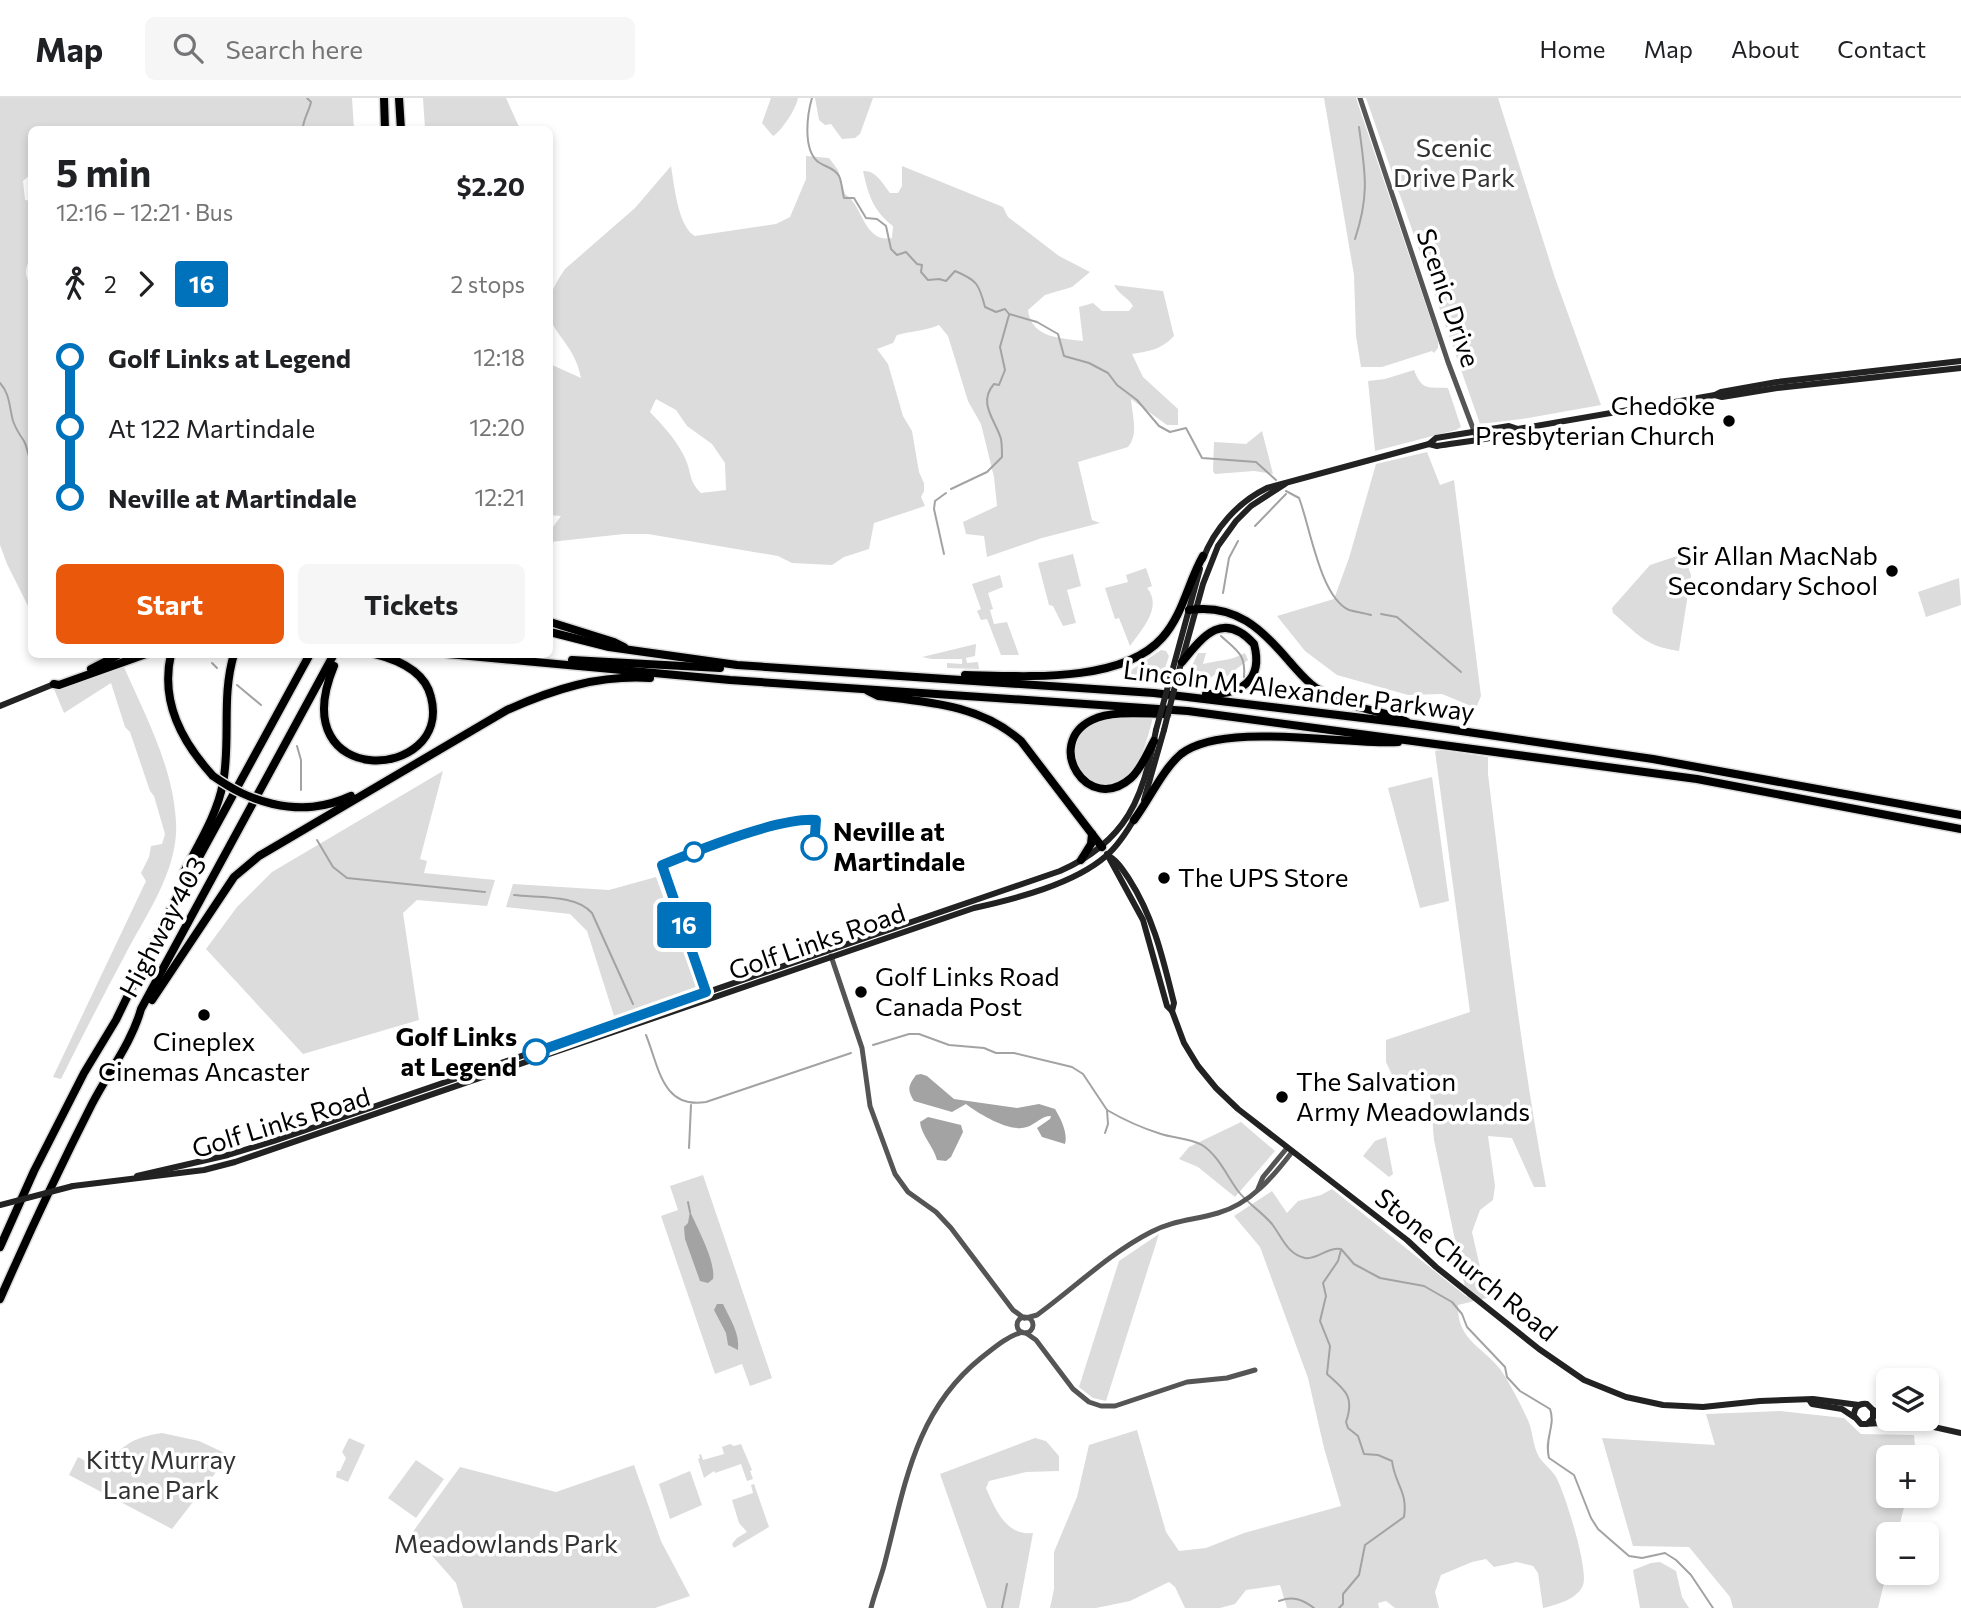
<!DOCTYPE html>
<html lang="en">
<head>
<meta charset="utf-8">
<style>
	:root { --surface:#fff; --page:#f6f6f6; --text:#202124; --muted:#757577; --line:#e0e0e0; --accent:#ea580c }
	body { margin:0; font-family:Commissioner,sans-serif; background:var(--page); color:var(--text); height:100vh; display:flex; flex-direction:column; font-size:26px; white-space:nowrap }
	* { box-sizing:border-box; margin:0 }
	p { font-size:23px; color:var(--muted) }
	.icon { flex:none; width:38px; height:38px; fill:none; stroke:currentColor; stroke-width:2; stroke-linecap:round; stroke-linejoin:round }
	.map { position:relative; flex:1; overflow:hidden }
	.details { position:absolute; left:28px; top:28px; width:525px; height:532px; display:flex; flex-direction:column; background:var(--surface); border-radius:10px; box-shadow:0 4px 10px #0003 }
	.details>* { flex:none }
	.badge { padding:0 14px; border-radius:5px; font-size:24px; line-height:46px }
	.buttons { position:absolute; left:1876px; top:1270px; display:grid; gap:14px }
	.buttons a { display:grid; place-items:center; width:63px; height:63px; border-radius:10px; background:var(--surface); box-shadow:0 4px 10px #0003; font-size:35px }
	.map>.badge { position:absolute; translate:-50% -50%; box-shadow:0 0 0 4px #fff }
	.legs { display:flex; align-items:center; gap:10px; height:77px; padding:0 28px; font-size:23px }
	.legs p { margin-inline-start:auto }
	.headline { display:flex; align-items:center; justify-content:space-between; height:119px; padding:0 28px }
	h1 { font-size:38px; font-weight:700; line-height:52px }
	.action { display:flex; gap:14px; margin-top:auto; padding:14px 28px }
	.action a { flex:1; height:80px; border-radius:10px; background:var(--accent); color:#fff; font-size:28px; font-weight:700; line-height:80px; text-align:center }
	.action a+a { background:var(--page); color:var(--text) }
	ul { padding:0 28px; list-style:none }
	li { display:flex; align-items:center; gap:24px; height:70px; font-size:26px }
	li i { display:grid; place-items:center; width:10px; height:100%; margin:0 9px; background:currentColor }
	li i::after { content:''; width:18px; height:18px; margin:-9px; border:5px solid; border-radius:50%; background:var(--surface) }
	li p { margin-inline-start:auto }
	li:first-child i { background:linear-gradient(#0000 50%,currentColor 0) }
	li:last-child i { background:linear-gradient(currentColor 50%,#0000 0) }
	header { display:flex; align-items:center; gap:42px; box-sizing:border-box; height:98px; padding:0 35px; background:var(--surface); border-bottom:2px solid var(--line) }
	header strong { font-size:33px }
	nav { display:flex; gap:38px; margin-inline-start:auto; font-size:24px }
	.search { width:490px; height:63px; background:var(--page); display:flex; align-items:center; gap:18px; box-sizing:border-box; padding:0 24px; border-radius:10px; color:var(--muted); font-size:26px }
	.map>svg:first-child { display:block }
</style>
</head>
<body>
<header>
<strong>Map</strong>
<div class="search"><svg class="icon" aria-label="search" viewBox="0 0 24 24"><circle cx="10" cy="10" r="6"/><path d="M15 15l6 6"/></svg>Search here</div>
<nav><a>Home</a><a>Map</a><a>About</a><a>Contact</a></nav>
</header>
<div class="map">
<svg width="1961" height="1510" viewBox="0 0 1961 1510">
	<rect width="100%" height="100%" fill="#fff"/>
	<g fill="#dcdcdc" fill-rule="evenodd">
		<path d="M0,0H352L354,31L32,32L31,76L23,83L25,102L32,103C32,119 32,135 32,151C31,166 19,171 32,189L30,512L7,466L0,447Z"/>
		<polygon points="423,0 506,0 520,31 425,31"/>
		<path d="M771,0H798C797,9 781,34 773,38L762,25Z"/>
		<polygon points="815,0 873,0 860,36 855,40 842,41 831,26 825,27 819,22"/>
		<polygon points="1324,0 1356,0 1438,243 1438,250 1434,255 1432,253 1382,269 1361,269 1356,238 1354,177"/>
		<polygon points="1366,0 1498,0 1555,180 1601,307 1522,321 1480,326"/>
		<path d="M806,58L829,60L838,72L845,96C862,105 864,146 892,140L893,128C873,113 868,96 863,73C876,72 883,86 890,95H898L902,88V68L1003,109L1008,119L1059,158L1090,174L1072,189L1045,197L1028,212C1031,240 1060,240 1083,243L1079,209L1093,205L1102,213H1129L1133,208C1129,200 1119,197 1114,187L1163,193L1174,238C1161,252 1149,253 1132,256L1143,279L1178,311V327H1167L1131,301C1132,317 1139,336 1128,349L1078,364L1092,422L1100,425L1042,440L987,459L984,438L966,436L963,424L997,408L994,379L981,326L968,303L948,238L939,227C925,233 912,233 897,237L893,245L877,251L888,266L903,318L912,333L919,374L924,385V393L921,399L925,408L874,425L869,451L844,459L832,467L792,465L778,458L648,436H624L550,444V433L561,418L550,417V266L581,280C572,230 524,230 565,171L635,110L671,68C674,86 678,129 695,138L776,126L790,119L806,81ZM656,301L676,312L687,328L712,346L725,365L726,392L701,395C688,382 692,375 685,360C676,341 664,329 650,314Z"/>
		<path d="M1414,272C1422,293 1428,289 1448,290L1461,329L1456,332L1375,353L1368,283L1385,281Z"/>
		<polygon points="1262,333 1273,376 1254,373 1215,376 1213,373 1214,344 1246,346"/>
		<polygon points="1427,354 1440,387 1454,382 1481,598 1476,610 1442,596 1408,597 1337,577 1305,553 1277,518 1334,501 1349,460 1376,366"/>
		<polygon points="1073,456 1081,488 1067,492 1076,525 1063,528 1053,508 1049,507 1038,465"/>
		<path d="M1683,456L1691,477L1679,553C1644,548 1638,536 1613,515L1612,510L1650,467Z"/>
		<path d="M1146,470L1152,488L1147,490C1163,509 1142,531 1130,548L1119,520L1115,521L1105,490L1128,484L1126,477Z"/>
		<polygon points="1000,477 1003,489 988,495 993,511 990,512 994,526 1007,524 1019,557 1001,557 987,521 981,522 977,513 981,511 972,486"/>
		<polygon points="1959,480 1961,507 1926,519 1918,494"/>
		<polygon points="976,546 975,558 966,560 967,565 978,564 979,571 947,570 947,565 962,566 962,561 932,561 922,559"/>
		<polygon points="1161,552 1166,553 1169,558 1162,579 1132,579 1130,573"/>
		<path d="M1198,555H1206L1203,566C1219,562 1231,563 1245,555L1248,562L1226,579L1219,573L1202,587L1188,585L1186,580Z"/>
		<path d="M123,567C145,617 173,668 176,724C179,771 146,817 125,857C103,898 82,939 61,981L53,979L146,783L141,775L149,759L151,748L162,746L165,736L154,698L150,693L130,634L125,629L111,585L64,615L54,591Z"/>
		<path d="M1153,619C1149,636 1143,655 1136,670C1133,676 1124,681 1118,683C1075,700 1055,641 1093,625C1111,617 1134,619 1153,619Z"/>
		<path d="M1441,652L1488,659V676C1505,814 1520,952 1546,1089H1534L1512,1040L1488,1038L1495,1088L1493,1102L1480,1112L1472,1134L1487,1200L1458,1207C1457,1242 1482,1248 1500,1271C1507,1280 1521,1307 1526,1318C1533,1330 1532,1347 1539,1359C1542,1364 1551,1371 1556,1379C1565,1395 1589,1472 1583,1487C1578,1501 1556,1507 1543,1510L1538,1475L1533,1468L1517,1464L1494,1469L1486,1461L1472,1464L1441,1477L1435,1494L1439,1510H1395L1386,1503L1378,1505L1379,1510H1287L1280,1487L1246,1492L1235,1506L1220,1510H1185L1175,1489L1169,1484L1130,1503L1096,1510H1050L1054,1491V1454L1077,1399L1089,1347L1137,1332L1166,1434L1179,1453L1206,1450L1244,1435L1341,1408L1324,1350L1308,1280L1260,1149L1234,1118L1272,1093L1287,1115L1298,1103L1321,1097L1332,1091L1467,1199L1434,1042L1430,994L1392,977L1386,964V942L1470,914L1435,653Z"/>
		<polygon points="443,673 420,761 427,763 424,775 495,782 487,808 417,802 403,815 419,922 303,956 206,851 237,809 272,774"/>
		<polygon points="1432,679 1449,803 1420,810 1388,690"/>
		<polygon points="656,779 696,889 614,918 587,833 570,816 506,809 513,786 609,792"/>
		<polygon points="1241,1024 1275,1053 1235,1099 1198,1069 1179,1061 1189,1049"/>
		<polygon points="1386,1039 1393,1076 1389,1079 1363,1058 1375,1043"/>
		<polygon points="703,1077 772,1280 750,1288 742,1266 715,1276 661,1118 678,1112 670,1088"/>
		<polygon points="1159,1136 1106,1303 1093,1300 1079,1289 1119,1163"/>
		<polygon points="1780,1313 1844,1320 1861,1336 1914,1337 1915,1348 1911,1352 1918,1355 1917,1360 1888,1360 1888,1398 1907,1398 1897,1437 1888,1437 1888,1469 1878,1510 1733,1510 1730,1499 1689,1449 1633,1448 1602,1340 1715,1347 1706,1316"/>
		<path d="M162,1335L199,1343L227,1356L220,1369L172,1431L69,1377L78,1359L102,1372C122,1348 130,1340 162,1335Z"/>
		<polygon points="349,1340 365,1347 348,1384 336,1379 337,1373 340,1373 346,1360 342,1354"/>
		<path d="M1035,1340L1046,1343L1059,1358V1373L1026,1374L989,1383L986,1390C995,1411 1006,1438 1033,1435L1019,1510H987L940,1376Z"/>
		<polygon points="730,1346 734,1348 741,1346 752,1372 750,1373 753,1381 747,1383 741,1366 715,1375 714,1373 704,1380 698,1361 700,1360 699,1357 701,1356 703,1362 724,1356 722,1349"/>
		<polygon points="416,1362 444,1381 416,1420 388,1400"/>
		<polygon points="634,1367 661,1443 690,1498 655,1510 463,1510 456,1485 412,1435 460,1369 556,1394"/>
		<polygon points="690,1373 702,1407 670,1421 659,1386"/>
		<polygon points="754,1386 769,1429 734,1450 732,1446 737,1440 747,1434 739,1425 732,1402 753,1395 751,1387"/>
		<polygon points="1660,1464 1676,1473 1682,1499 1689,1510 1640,1510 1633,1472 1651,1465"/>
	</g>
	<g fill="#a3a3a3">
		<path d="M921,976L927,978L954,1001L1017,1010L1039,1006L1055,1011C1061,1021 1068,1035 1065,1046L1042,1039L1037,1030L1050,1021L1051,1018C1041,1018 1036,1026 1027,1029C1010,1035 979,1016 966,1006L952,1014L914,1003C907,992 908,988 916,977Z"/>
		<path d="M928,1019L961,1027L963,1034L951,1059L946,1063L937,1062C934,1049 921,1037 920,1024Z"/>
		<path d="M690,1113C697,1130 716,1163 713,1181L708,1185L700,1183L685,1141L684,1129L688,1125Z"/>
		<path d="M717,1206H723C730,1221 740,1235 738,1252L728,1247L726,1235L714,1212Z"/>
	</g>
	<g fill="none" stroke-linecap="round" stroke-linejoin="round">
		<g stroke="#a3a3a3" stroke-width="2">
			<path d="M812,0C807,17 803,50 817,63C824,69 834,69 839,78C842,84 842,93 844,100H854L866,120L877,121L886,128L891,151L897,157L906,154L917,166L922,167L921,174L928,182L939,181L946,183L955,173C977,182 979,186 985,209L996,214L1005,211L1009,216L1037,224L1058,236L1064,258L1089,265L1108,275L1117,287L1137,302L1159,328L1170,334L1186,330L1202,360L1256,364L1276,382"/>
			<path d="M303,32C302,23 309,14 311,4L307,0"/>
			<path d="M1355,141C1370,96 1365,74 1359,29"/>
			<path d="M0,285C10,296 9,308 13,323C16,331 19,336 24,343C28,350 27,357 32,365"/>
			<path d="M951,391L987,374L1002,359C1002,353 1002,347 1001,341C996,323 977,305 994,286L999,287L1005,272L1000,249L1009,217"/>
			<path d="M1286,393L1299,400C1310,428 1320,499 1349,512C1356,514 1364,515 1371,517"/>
			<polyline points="1255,428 1286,396"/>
			<polyline points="944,456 934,411 935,403 946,395"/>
			<polyline points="1223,495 1229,460 1238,443"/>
			<polyline points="1381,516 1397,519 1461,574"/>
			<path d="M1221,538C1237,553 1246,556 1244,579"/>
			<polyline points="212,565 217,570"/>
			<polyline points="237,587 261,607"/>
			<polyline points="1247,590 1252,593 1269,596"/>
			<polyline points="297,648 301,662 301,692"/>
			<polyline points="317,742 333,769 347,780 485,794"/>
			<path d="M514,797C537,800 576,796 592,815L633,906"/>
			<path d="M646,937C659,969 662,1011 706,1004L851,955"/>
			<polyline points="873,947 909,936 919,936 949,947 984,950 996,955 1014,955 1072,969 1083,976 1107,1012 1108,1026 1105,1035"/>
			<path d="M1107,1012C1124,1022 1142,1030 1161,1036C1173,1040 1190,1040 1202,1047C1218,1057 1227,1078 1238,1093C1247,1105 1262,1114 1272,1126C1282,1139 1287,1156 1305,1160C1317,1162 1327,1149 1340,1151"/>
			<polyline points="689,1050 691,1007"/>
			<polyline points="688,1104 690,1114"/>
			<path d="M1341,1151L1354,1166L1380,1180L1424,1188L1452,1204L1462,1216L1467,1229L1505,1269L1507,1279L1520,1293L1550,1311C1556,1328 1544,1340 1549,1360L1574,1377L1591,1420L1598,1431L1614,1445L1629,1458L1642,1460L1665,1455L1676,1462L1691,1477L1713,1510"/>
			<path d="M1279,1503C1293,1498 1302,1501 1314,1510"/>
			<polyline points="1002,1510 1007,1486"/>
			<path d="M1339,1510L1343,1506V1496L1359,1477L1365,1447L1404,1419C1408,1393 1395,1387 1392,1363L1378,1357L1364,1356L1358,1338L1348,1330L1346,1324C1355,1298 1345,1292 1327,1276L1330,1248L1320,1223L1326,1198L1323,1185L1338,1163L1341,1152"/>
		</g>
		<defs>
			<g id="motorway">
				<polyline points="384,0 385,32"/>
				<polyline points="399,0 401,32"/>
				<path d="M1189,512C1235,505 1262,531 1289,563C1298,573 1306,583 1316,590C1329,597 1342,604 1356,608C1373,614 1391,615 1407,624"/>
				<polyline points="550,524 614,544 624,549"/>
				<polyline points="550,534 609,549 737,567 1154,595 1413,626 1653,661 1961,717"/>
				<path d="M171,556C160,604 182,644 213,678"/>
				<polyline points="448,556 730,582 1188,613 1697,681 1961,731"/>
				<polyline points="572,562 720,570"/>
				<path d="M1182,564C1203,538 1223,512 1254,546C1264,583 1240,597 1206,596"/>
				<path d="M334,568C282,693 453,684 431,599C425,573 399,562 375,556"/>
				<polyline points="91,571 120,556"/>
				<path d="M965,577C1022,578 1121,586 1162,540C1183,517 1188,484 1203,458"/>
				<polyline points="54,586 59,587 146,556"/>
				<path d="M868,593L878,598C929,604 981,607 1021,643L1102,749"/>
				<path d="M1154,643C1147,656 1141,671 1131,680C1088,718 1043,646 1092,622C1113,612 1144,616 1167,616"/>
				<path d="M273,706C301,712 325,710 351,698"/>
				<path d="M1134,722C1149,702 1163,671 1181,656C1223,623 1344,647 1398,644"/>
				<polyline points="1081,762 1091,746 1092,736"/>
				<path d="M182,778C197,748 217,718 223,685C231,642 221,599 234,556"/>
				<path d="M152,902L234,779L259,758L507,612C554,591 598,577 650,580"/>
				<polyline points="0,1149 34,1073 84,975 116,922 162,827 310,556"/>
				<path d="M0,1201C29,1135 59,1071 92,1006C108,975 132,944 141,911L334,556"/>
			</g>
		</defs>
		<use href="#motorway" stroke="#dbdbdb" stroke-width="11"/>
		<g stroke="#555" stroke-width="5">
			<polyline points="1360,0 1448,264 1477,341"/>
			<polyline points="831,858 862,950 870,1008 895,1076 908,1094 936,1114 951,1130 1013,1212 1024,1220"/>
			<polyline points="1258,1091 1263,1079 1287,1050"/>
			<circle cx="1025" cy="1227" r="8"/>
			<path d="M1026,1220L1037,1217C1074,1190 1110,1155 1151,1134C1173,1122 1195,1122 1218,1115C1250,1106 1273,1079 1292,1054"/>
			<polyline points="1026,1235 1036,1242 1073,1291 1089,1304 1101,1308 1115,1308 1187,1284 1227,1280 1255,1272"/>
			<path d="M871,1510C875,1494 881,1480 885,1464C905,1387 915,1313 981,1260C994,1250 1006,1239 1022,1234"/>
		</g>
		<g stroke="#222" stroke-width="6">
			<polyline points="1715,297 1722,299 1777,290 1961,270"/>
			<path d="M1429,346L1437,348C1458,344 1502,341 1518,331L1715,297L1721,294L1777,284L1961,263"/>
			<path d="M1203,461C1214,431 1238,404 1267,390L1429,346L1436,340L1509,328L1518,331"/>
			<polyline points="1177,580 1203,486 1218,448 1236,423 1251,408 1285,386"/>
			<polyline points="1170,581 1200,471"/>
			<polyline points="0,608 54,586"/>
			<polyline points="1144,702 1164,632"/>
			<polyline points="1107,756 1143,822 1167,908 1172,913 1184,945 1198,968 1216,990 1238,1011 1407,1142 1436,1169 1539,1251 1584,1282 1626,1299 1663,1307 1703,1309 1760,1303 1813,1301 1859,1307"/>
			<path d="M1107,757C1117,762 1123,772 1129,781C1154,820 1163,861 1174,905L1172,913"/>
			<path d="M137,1078L228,1057L274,1043L1060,773C1126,744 1144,700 1156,632"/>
			<path d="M73,1088L204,1072L235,1064L974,810C1015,801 1074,786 1106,758C1119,747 1128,732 1136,718"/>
			<polyline points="1810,1303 1812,1306 1842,1311 1854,1319"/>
			<polyline points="1873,1312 1888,1318"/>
			<path d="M1867,1326L1873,1320V1312L1867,1306C1859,1305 1854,1309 1854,1318L1861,1326H1864C1878,1324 1893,1326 1907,1323L1961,1335"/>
		</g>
		<use href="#motorway" stroke="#000" stroke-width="8"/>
		<defs>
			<path id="motorway-bridge" d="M213,678C233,692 249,700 273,706"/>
		</defs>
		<use href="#motorway-bridge" stroke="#dbdbdb" stroke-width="11" stroke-linecap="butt"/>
		<g stroke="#222" stroke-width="6">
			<polyline points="1156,632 1170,581"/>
			<polyline points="1164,632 1177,580"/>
			<polyline points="0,1107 73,1088"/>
		</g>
		<use href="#motorway-bridge" stroke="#000" stroke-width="8"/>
	</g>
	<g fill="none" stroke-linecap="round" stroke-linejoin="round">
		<defs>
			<path id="line-1" d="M536,954L706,894L662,767C698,752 779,719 816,722L814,749"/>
		</defs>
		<use href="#line-1" stroke="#fff" stroke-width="16"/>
		<use href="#line-1" stroke="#0072bc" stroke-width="10"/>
	</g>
	<g fill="#000" stroke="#fff" stroke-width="2.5">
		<circle cx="1729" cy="323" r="7"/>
		<circle cx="1892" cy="473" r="7"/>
		<circle cx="1164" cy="780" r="7"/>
		<circle cx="861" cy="894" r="7"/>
		<circle cx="204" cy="917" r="7"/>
		<circle cx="1282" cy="999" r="7"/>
	</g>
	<g fill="#fff" stroke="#0072bc" stroke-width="3.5">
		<circle cx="814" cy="749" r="12"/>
		<circle cx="694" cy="754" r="9"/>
		<circle cx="536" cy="954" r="12"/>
	</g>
	<g text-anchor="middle" stroke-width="7" stroke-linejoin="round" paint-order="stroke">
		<g font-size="26" fill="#333" stroke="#fff">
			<text x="1454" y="59">Scenic<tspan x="1454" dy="30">Drive Park</tspan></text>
			<text x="161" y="1371">Kitty Murray<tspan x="161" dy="30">Lane Park</tspan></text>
			<text x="506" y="1455">Meadowlands Park</text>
		</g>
		<g font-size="26" fill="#000" stroke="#fff">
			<text transform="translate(1448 200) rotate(71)" y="9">Scenic Drive</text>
			<text transform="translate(1299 593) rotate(7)" y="9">Lincoln M. Alexander Parkway</text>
			<text transform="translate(163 829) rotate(-62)" y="9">Highway 403</text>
			<text transform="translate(817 844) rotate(-19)" y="9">Golf Links Road</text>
			<text transform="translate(281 1025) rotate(-17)" y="9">Golf Links Road</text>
			<text transform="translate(1466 1167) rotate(39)" y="9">Stone Church Road</text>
		</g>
		<g font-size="26" fill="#000" stroke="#fff" text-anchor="start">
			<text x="1715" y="317" text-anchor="end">Chedoke<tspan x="1715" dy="30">Presbyterian Church</tspan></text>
			<text x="1878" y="467" text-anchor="end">Sir Allan MacNab<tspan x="1878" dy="30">Secondary School</tspan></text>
			<text x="1178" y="789">The UPS Store</text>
			<text x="875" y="888">Golf Links Road<tspan x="875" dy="30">Canada Post</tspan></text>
			<text x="204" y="953" text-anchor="middle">Cineplex<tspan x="204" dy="30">Cinemas Ancaster</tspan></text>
			<text x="1296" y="993">The Salvation<tspan x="1296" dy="30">Army Meadowlands</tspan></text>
		</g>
		<g font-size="26" font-weight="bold" fill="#000" stroke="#fff" text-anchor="start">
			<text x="833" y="743">Neville at<tspan x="833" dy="30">Martindale</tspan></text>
			<text x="517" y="948" text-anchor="end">Golf Links<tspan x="517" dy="30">at Legend</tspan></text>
		</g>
	</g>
</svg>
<div class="buttons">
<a><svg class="icon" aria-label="layers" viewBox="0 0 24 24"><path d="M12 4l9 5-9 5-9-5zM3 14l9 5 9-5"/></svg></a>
<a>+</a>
<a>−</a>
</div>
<b class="badge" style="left:684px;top:827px;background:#0072bc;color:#fff">16</b>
<section class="details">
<div class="headline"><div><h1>5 min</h1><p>12:16 – 12:21 · Bus</p></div><b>$2.20</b></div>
<div class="legs"><svg class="icon" aria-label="walk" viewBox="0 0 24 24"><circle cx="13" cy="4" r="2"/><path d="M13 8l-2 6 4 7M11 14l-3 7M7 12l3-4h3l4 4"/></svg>2<svg class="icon" aria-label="forward" viewBox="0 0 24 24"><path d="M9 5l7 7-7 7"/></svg><b class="badge" style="background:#0072bc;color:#fff">16</b><p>2 stops</p></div>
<ul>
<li><i style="color:#0072bc"></i><b>Golf Links at Legend</b><p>12:18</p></li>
<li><i style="color:#0072bc"></i><span>At 122 Martindale</span><p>12:20</p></li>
<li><i style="color:#0072bc"></i><b>Neville at Martindale</b><p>12:21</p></li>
</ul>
<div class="action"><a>Start</a><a>Tickets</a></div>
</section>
</div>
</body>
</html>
